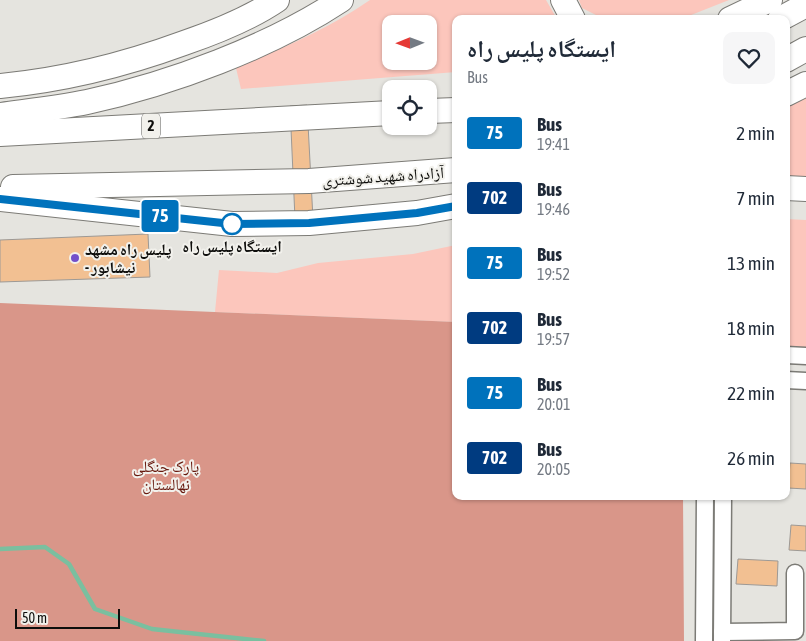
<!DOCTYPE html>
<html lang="en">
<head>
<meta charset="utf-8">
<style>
	:root { --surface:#fff; --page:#f6f6f7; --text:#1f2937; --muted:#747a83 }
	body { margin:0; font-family:"Asap Condensed","Noto Naskh Arabic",sans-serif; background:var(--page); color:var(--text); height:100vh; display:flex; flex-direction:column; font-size:19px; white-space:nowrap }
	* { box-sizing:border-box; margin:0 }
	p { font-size:16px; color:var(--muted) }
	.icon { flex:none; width:28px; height:28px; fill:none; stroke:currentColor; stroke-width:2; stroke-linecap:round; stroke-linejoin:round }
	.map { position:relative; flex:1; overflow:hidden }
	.panel { position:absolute; left:452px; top:15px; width:338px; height:485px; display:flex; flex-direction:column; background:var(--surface); border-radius:10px; box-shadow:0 1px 4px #0004 }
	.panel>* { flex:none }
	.badge { padding:0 10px; border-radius:4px; font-size:18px; line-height:32px }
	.needle { width:32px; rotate:269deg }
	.tools { position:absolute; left:382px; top:15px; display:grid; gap:10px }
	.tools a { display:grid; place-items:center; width:55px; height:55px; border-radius:10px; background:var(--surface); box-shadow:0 1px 4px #0004; font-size:25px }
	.scale { position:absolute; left:15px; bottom:12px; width:105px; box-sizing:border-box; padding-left:5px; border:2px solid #0e0e0c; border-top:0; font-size:14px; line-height:18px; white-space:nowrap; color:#0e0e0c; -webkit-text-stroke:4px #f2f1ec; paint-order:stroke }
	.map>.badge { position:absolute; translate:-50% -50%; box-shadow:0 0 0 2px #fff }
	.round { display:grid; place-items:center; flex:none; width:52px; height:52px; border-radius:10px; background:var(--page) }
	.headline { display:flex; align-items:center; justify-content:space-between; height:85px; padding:0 15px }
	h1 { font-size:24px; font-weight:700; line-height:38px }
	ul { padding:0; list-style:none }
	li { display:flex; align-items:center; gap:15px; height:65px; padding:0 15px }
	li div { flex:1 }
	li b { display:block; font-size:19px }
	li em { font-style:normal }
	li .badge { min-width:55px; font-weight:700; text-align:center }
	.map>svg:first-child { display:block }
</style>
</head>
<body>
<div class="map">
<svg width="806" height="641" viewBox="0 0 806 641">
	<rect width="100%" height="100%" fill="#e5e4df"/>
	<g fill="#fcc6bc" fill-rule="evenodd">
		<path d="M370,0H546L557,19H456V72L241,89L236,68C282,48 329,29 370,0ZM391,24H429V61H391Z"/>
		<polygon points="579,0 729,0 681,19 604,19 582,8"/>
		<polygon points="806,93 806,180 786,180 786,104"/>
		<polygon points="786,219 806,220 806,351 786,351"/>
		<polygon points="456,245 456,322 215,312 219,270 277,273 318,263 413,254"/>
	</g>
	<polygon fill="#d99689" points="0,303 456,322 456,496 683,496 684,641 0,641"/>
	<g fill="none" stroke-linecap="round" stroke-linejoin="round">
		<polyline stroke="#7abf9f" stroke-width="4.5" points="0,549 45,547 69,564 95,609 152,629 264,641"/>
	</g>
	<g fill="#f2c092" stroke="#9d9995">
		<polygon points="307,105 313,219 295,219 290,106"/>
		<polygon points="148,234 150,277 0,282 0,240"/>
		<polygon points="790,463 806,464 806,489 788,488"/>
		<polygon points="791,525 806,526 806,551 789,550"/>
		<polygon points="738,559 778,561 777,586 736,584"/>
	</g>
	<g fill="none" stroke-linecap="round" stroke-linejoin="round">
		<defs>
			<g id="minor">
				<polyline points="786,355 806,356"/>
				<polyline points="786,380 806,381"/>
				<polyline points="722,632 795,631 795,573"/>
				<polyline points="704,641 705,496"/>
				<polyline points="722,641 723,496"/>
			</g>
			<g id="highway">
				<polyline points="563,0 573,19"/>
				<polyline points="730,19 770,0"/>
				<polyline points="780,19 806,5"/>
				<polyline points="786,60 806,49"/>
				<path d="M0,86C64,80 124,65 184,43C216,32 249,19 277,0"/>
				<polyline points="786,94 806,84"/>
				<polyline points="429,111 456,110"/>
				<path d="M0,115C29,111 58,108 87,102C170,84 270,47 341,0"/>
				<polyline points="0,134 391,113"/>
				<polyline points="13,187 309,181 456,170"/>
				<polyline points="786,188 806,189"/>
				<polyline points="0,199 232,224 309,223 417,213 456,206"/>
			</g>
		</defs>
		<use href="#minor" stroke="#7c7b76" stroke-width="19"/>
		<use href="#highway" stroke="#7c7b76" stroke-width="26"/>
		<use href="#minor" stroke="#fff" stroke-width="16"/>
		<use href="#highway" stroke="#fff" stroke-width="24"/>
	</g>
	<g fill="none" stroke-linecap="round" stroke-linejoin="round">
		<defs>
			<polyline id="line" points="0,199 232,224 309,223 417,213 456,206"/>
		</defs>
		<use href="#line" stroke="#fff" stroke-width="11"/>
		<use href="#line" stroke="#0072bc" stroke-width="8"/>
	</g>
	<circle fill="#fff" stroke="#0072bc" stroke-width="2.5" cx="232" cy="224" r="10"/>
	<circle fill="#7250ca" stroke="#f2f1ec" stroke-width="2" cx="75" cy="258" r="5"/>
	<g text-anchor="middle" stroke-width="4" stroke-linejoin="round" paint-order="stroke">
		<rect fill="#f2f1ec" stroke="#52524f" stroke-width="1" x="142" y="113.5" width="18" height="25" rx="4"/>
		<g font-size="15" font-weight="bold" fill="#0e0e0c">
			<text x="151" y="131">2</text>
		</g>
		<g font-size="16" fill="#0e0e0c" stroke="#f2f1ec">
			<text transform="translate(383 176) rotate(-4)" y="6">آزادراه شهید شوشتری</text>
		</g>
		<g font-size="16" font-weight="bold" fill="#0e0e0c" stroke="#f2f1ec">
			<text x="232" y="252">ایستگاه پلیس راه</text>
		</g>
		<g font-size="16" font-weight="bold" fill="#0e0e0c" stroke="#f2f1ec" text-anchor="start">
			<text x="85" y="255">پلیس راه مشهد<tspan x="85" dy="18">- نیشابور</tspan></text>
		</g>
		<g font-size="16" fill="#66170c" stroke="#f2f1ec">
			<text x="166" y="472">پارک جنگلی<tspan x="166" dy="18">نهالستان</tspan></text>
		</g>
	</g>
</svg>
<div class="tools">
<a><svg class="needle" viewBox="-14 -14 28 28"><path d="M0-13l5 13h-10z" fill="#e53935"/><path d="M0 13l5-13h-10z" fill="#747a83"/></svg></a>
<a><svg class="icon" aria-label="locate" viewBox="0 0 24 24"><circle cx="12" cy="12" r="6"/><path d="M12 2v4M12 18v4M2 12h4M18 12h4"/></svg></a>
</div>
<div class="scale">50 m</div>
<b class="badge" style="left:160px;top:216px;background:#0072bc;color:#fff">75</b>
<section class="panel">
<div class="headline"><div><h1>ایستگاه پلیس راه</h1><p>Bus</p></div><a class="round"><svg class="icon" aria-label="heart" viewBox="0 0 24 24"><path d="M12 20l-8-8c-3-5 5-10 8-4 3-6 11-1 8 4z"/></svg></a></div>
<ul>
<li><span class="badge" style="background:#0072bc;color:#fff">75</span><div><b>Bus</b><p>19:41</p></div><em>2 min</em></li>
<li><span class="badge" style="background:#003b80;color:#fff">702</span><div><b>Bus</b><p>19:46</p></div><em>7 min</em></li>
<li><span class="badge" style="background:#0072bc;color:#fff">75</span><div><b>Bus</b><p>19:52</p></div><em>13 min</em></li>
<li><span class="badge" style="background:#003b80;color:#fff">702</span><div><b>Bus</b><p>19:57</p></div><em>18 min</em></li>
<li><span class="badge" style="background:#0072bc;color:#fff">75</span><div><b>Bus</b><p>20:01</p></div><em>22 min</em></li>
<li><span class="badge" style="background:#003b80;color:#fff">702</span><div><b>Bus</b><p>20:05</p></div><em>26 min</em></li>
</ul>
</section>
</div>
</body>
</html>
